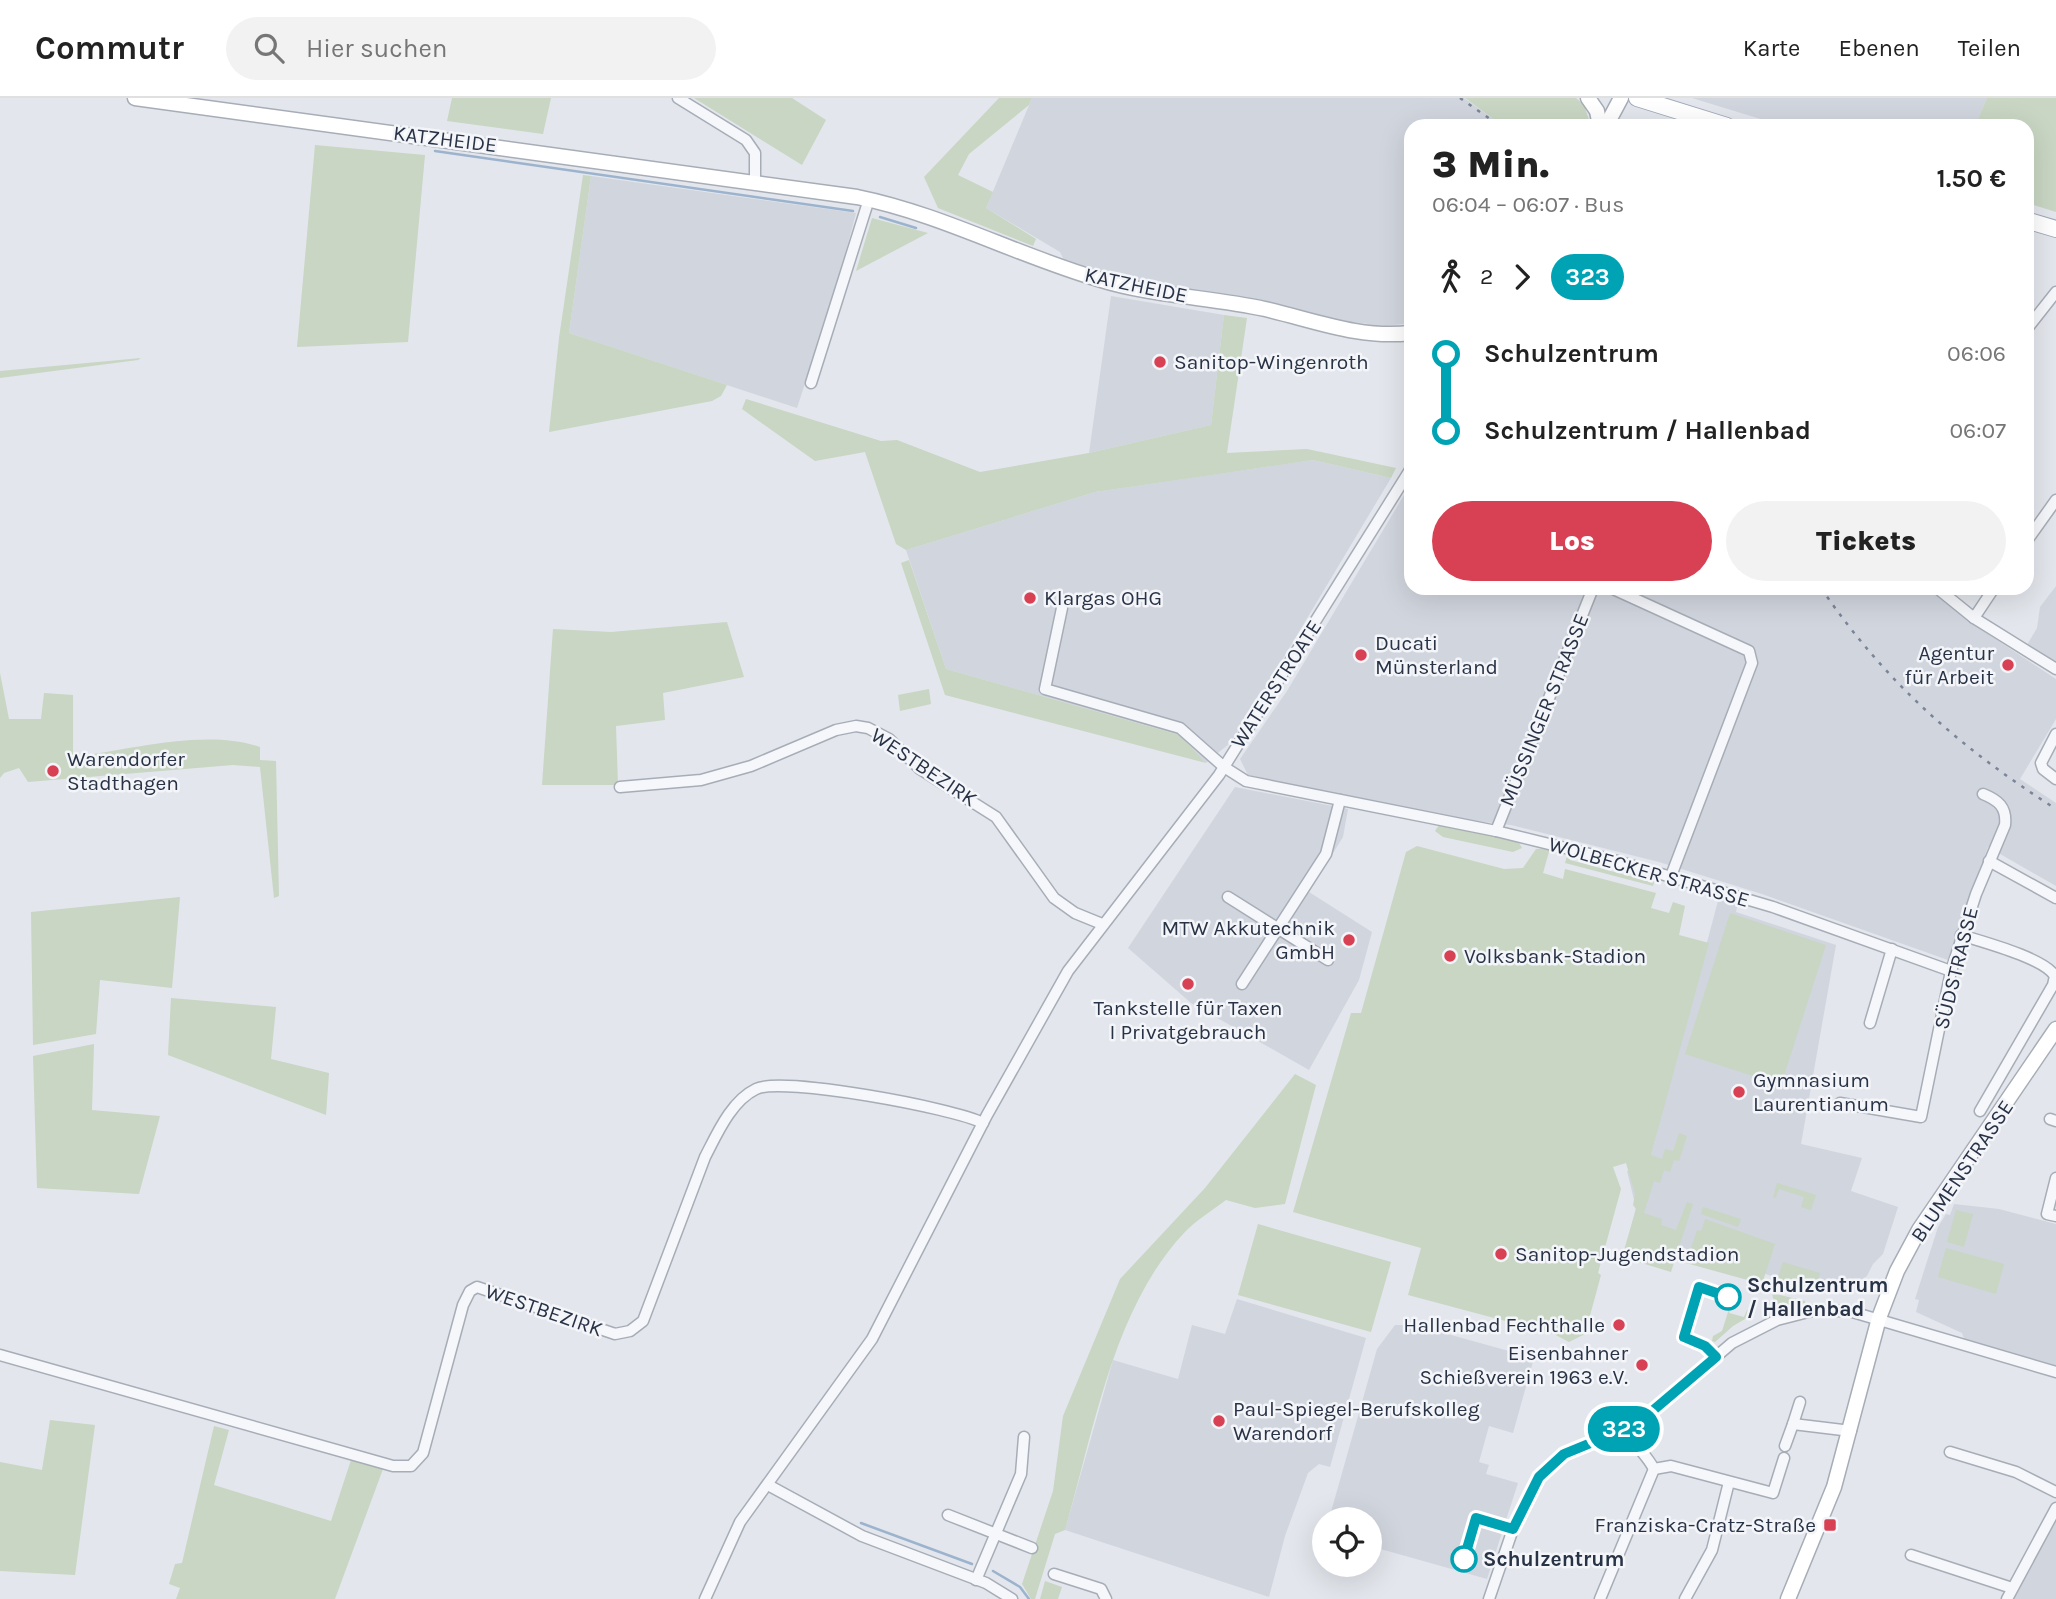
<!DOCTYPE html>
<html lang="de">
<head>
<meta charset="utf-8">
<style>
	:root { --surface:#fff; --page:#f2f2f2; --text:#222; --muted:#767676; --line:#e0e0e0; --accent:#d84053 }
	body { margin:0; font-family:Karla,sans-serif; background:var(--page); color:var(--text); height:100vh; display:flex; flex-direction:column; font-size:26px; white-space:nowrap }
	* { box-sizing:border-box; margin:0 }
	p { font-size:23px; color:var(--muted) }
	.icon { flex:none; width:38px; height:38px; fill:none; stroke:currentColor; stroke-width:2; stroke-linecap:round; stroke-linejoin:round }
	.map { position:relative; flex:1; overflow:hidden }
	.details { position:absolute; left:1404px; top:21px; width:630px; height:476px; display:flex; flex-direction:column; background:var(--surface); border-radius:21px; box-shadow:0 7px 28px #0002 }
	.details>* { flex:none }
	.badge { padding:0 14px; border-radius:23px; font-size:24px; line-height:46px }
	.tools { position:absolute; left:1312px; top:1409px; display:grid; gap:14px }
	.tools a { display:grid; place-items:center; width:70px; height:70px; border-radius:50%; background:var(--surface); box-shadow:0 7px 28px #0002; font-size:35px }
	.map>.badge { position:absolute; translate:-50% -50%; box-shadow:0 0 0 4px #fff }
	.legs { display:flex; align-items:center; gap:10px; height:77px; padding:0 28px; font-size:23px }
	.legs p { margin-inline-start:auto }
	.summary { display:flex; align-items:center; justify-content:space-between; height:119px; padding:0 28px }
	h1 { font-size:38px; font-weight:800; line-height:52px }
	.action { display:flex; gap:14px; margin-top:auto; padding:14px 28px }
	.action a { flex:1; height:80px; border-radius:42px; background:var(--accent); color:#fff; font-size:28px; font-weight:800; line-height:80px; text-align:center }
	.action a+a { background:var(--page); color:var(--text) }
	ul { padding:0 28px; list-style:none }
	li { display:flex; align-items:center; gap:24px; height:77px; font-size:26px }
	li i { display:grid; place-items:center; width:10px; height:100%; margin:0 9px; background:currentColor }
	li i::after { content:''; width:18px; height:18px; margin:-9px; border:5px solid; border-radius:50%; background:var(--surface) }
	li p { margin-inline-start:auto }
	li:first-child i { background:linear-gradient(#0000 50%,currentColor 0) }
	li:last-child i { background:linear-gradient(currentColor 50%,#0000 0) }
	header { display:flex; align-items:center; gap:42px; box-sizing:border-box; height:98px; padding:0 35px; background:var(--surface); border-bottom:2px solid var(--line) }
	header strong { font-size:33px }
	nav { display:flex; gap:38px; margin-inline-start:auto; font-size:24px }
	.search { width:490px; height:63px; background:var(--page); display:flex; align-items:center; gap:18px; box-sizing:border-box; padding:0 24px; border-radius:38px; color:var(--muted); font-size:26px }
	.map>svg:first-child { display:block }
</style>
</head>
<body>
<header>
<strong>Commutr</strong>
<div class="search"><svg class="icon" aria-label="search" viewBox="0 0 24 24"><circle cx="10" cy="10" r="6"/><path d="M15 15l6 6"/></svg>Hier suchen</div>
<nav><a>Karte</a><a>Ebenen</a><a>Teilen</a></nav>
</header>
<div class="map">
<svg width="2056" height="1501" viewBox="0 0 2056 1501">
	<rect width="100%" height="100%" fill="#e3e6ec"/>
	<g fill="#d1d5de">
		<polygon points="1032,0 1464,0 1503,28 1410,28 1410,225 1386,228 1343,223 1247,200 1135,183 1064,162 1060,154 986,110"/>
		<polygon points="1692,0 1987,0 1975,28 1783,28"/>
		<polygon points="591,78 856,115 836,191 797,310 569,235"/>
		<polygon points="1111,198 1224,217 1211,327 1089,355"/>
		<polygon points="1313,362 1391,380 1266,589 1230,645 1206,665 1180,637 946,571 906,452 1095,394"/>
		<polygon points="1410,387 1410,490 1929,490 1971,525 2056,581 2056,621 2020,681 2056,705 2056,788 1988,749 1948,862 1762,796 1659,764 1511,727 1419,717 1248,677 1240,661 1287,593"/>
		<polygon points="2056,488 2056,564 2027,547 2037,530 2040,509"/>
		<polygon points="1235,689 1348,711 1343,739 1309,794 1372,834 1359,882 1309,972 1191,905 1128,850"/>
		<polygon points="1719,799 1738,805 1736,814 1836,847 1801,1046 1862,1060 1851,1093 1898,1109 1883,1156 1873,1166 1867,1178 1854,1187 1778,1180 1630,1133 1636,1110 1627,1073 1649,1064"/>
		<polygon points="1954,1106 1999,1111 2056,1126 2056,1268 1965,1243 1962,1235 1916,1214 1919,1202 1915,1201 1938,1129 1946,1116 1950,1117"/>
		<polygon points="1237,1201 1366,1240 1330,1369 1319,1366 1308,1375 1285,1438 1269,1499 1065,1432 1113,1262 1178,1281 1192,1227 1225,1236"/>
		<polygon points="1395,1227 1415,1227 1534,1260 1513,1335 1489,1328 1479,1364 1489,1367 1486,1376 1518,1385 1487,1481 1370,1448 1370,1421 1329,1421 1377,1251"/>
		<polygon points="2056,1423 2056,1501 2014,1501 2013,1500"/>
	</g>
	<g fill="#c8d6c3">
		<polygon points="452,0 551,0 543,36 447,23"/>
		<polygon points="694,0 792,0 826,22 802,67"/>
		<polygon points="999,0 1032,0 1029,7 969,56 958,77 993,94 986,110 1036,141 1033,148 938,110 924,79"/>
		<polygon points="1465,0 1576,0 1584,7 1591,28 1503,28"/>
		<polygon points="1987,0 2056,0 2056,114 2027,105 2026,28 1975,28"/>
		<polygon points="315,47 425,57 408,244 297,249"/>
		<polygon points="583,77 591,78 569,235 727,287 721,298 712,303 549,334 559,240"/>
		<polygon points="872,120 928,135 856,173"/>
		<polygon points="1224,217 1247,220 1227,355 1307,351 1396,370 1391,380 1313,362 1219,376 1095,394 906,452 896,446 865,354 815,363 742,311 746,301 881,343 897,342 980,374 1089,355 1211,327"/>
		<polygon points="141,260 138,262 0,280 0,273"/>
		<polygon points="909,462 946,571 1180,637 1206,665 945,597 901,465"/>
		<polygon points="727,524 744,579 663,595 665,622 616,628 618,687 542,687 553,531 611,534"/>
		<path d="M0,575L9,621H41L44,595L73,597V659C130,652 205,630 260,649V662L276,663L279,798L274,800L260,669L233,667L28,684L19,670L4,675L0,680Z"/>
		<polygon points="929,591 931,606 900,613 898,597"/>
		<polygon points="1439,727 1518,743 1522,750 1513,754 1443,739 1435,733"/>
		<polygon points="1417,748 1504,771 1523,770 1536,751 1550,750 1543,775 1563,781 1565,771 1656,795 1651,810 1669,815 1673,804 1685,808 1679,837 1709,845 1651,1057 1662,1061 1665,1051 1673,1053 1679,1035 1687,1038 1679,1063 1674,1062 1670,1074 1664,1072 1660,1085 1654,1083 1644,1115 1662,1121 1661,1127 1676,1132 1687,1104 1693,1106 1671,1174 1622,1159 1636,1111 1633,1107 1635,1096 1626,1065 1613,1069 1621,1091 1598,1175 1601,1177 1585,1236 1569,1244 1554,1236 1408,1197 1421,1150 1293,1114 1351,915 1361,915 1406,754"/>
		<polygon points="1568,755 1571,755 1570,762 1652,784 1656,778 1653,788 1565,765"/>
		<polygon points="180,799 172,890 100,882 96,936 33,947 31,814"/>
		<polygon points="1730,815 1826,847 1781,987 1685,956"/>
		<polygon points="171,900 276,909 271,961 329,975 326,1017 168,957"/>
		<polygon points="94,946 92,1012 160,1018 139,1096 37,1090 33,958"/>
		<path d="M1295,976L1316,987L1285,1106L1255,1110L1226,1102C1213,1112 1196,1122 1184,1135C1113,1210 1093,1336 1065,1432L1055,1436L1035,1501H1031L1022,1486L1053,1393L1063,1318L1120,1181L1205,1090Z"/>
		<polygon points="1777,1085 1816,1097 1811,1112 1801,1109 1804,1099 1779,1091 1776,1100 1773,1099"/>
		<polygon points="1703,1109 1741,1121 1738,1129 1701,1116"/>
		<polygon points="1956,1112 1973,1116 1964,1149 1947,1144"/>
		<polygon points="1705,1121 1775,1146 1762,1186 1686,1165 1697,1132 1701,1133"/>
		<polygon points="1258,1126 1391,1164 1371,1234 1238,1197"/>
		<polygon points="1946,1150 2004,1166 1996,1196 1938,1179"/>
		<polygon points="1783,1164 1820,1175 1818,1182 1828,1186 1807,1196 1775,1188"/>
		<polygon points="1772,1195 1805,1203 1805,1205 1775,1210"/>
		<polygon points="1725,1206 1731,1208 1729,1215 1744,1219 1747,1212 1752,1214 1750,1218 1733,1228 1715,1244 1712,1243 1713,1238 1722,1233 1729,1211 1722,1208"/>
		<polygon points="50,1322 95,1327 75,1477 0,1473 0,1364 42,1372"/>
		<polygon points="214,1328 229,1332 214,1387 331,1423 351,1362 383,1371 335,1501 176,1501 180,1490 169,1486 175,1466 182,1465"/>
		<polygon points="1045,1483 1062,1489 1058,1501 1040,1501"/>
	</g>
	<g fill="none" stroke-linecap="round" stroke-linejoin="round">
		<g stroke="#9cb3ce" stroke-width="2.5">
			<polyline points="435,53 853,113"/>
			<polyline points="880,119 916,130"/>
			<polyline points="861,1425 972,1466"/>
			<polyline points="993,1473 1020,1489 1029,1501"/>
		</g>
		<defs>
			<g id="street">
				<polyline points="678,0 746,42 755,55 755,83"/>
				<polyline points="2026,232 2056,194"/>
				<polyline points="811,285 869,101"/>
				<polyline points="2026,444 2056,402"/>
				<polyline points="1611,490 1749,553 1752,565 1671,778"/>
				<polyline points="1937,490 1974,520 2056,571"/>
				<polyline points="1062,510 1045,591 1180,630 1224,669 1246,683 1496,733 1610,761 1773,809 1951,873"/>
				<polyline points="1974,520 1994,490"/>
				<polyline points="2056,636 2041,665 2043,671 2056,681"/>
				<polyline points="620,689 701,682 751,668 836,632 856,628 868,630 889,641 920,671 996,719 1054,800 1075,815 1102,826"/>
				<polyline points="1496,733 1593,490"/>
				<polyline points="1989,763 2056,800"/>
				<polyline points="1228,799 1328,862"/>
				<path d="M1961,837C1983,844 2044,860 2055,878L2053,887L1980,1013"/>
				<polyline points="1242,886 1326,756 1340,702"/>
				<polyline points="1870,925 1892,851"/>
				<path d="M1840,1005L1921,1019L1951,873L1976,796L2005,727C2007,709 1998,702 1983,696"/>
				<polyline points="2050,1021 2056,1023"/>
				<polyline points="2056,1080 2047,1116 2056,1118"/>
				<path d="M0,1257L393,1368H411L423,1355L463,1207L470,1193L477,1189L615,1236L630,1233L643,1223L705,1059C717,1036 731,1003 756,991C781,978 954,1010 983,1025"/>
				<polyline points="1793,1326 1800,1304"/>
				<path d="M1627,1330C1635,1350 1645,1354 1654,1371"/>
				<polyline points="1785,1348 1793,1326 1851,1333"/>
				<polyline points="1950,1354 2016,1374 2056,1394"/>
				<polyline points="1654,1371 1671,1368 1773,1395 1784,1360"/>
				<polyline points="768,1387 862,1438 986,1485 1012,1501"/>
				<polyline points="948,1417 1032,1450"/>
				<polyline points="1911,1457 2012,1490"/>
				<polyline points="1054,1476 1101,1491 1106,1501"/>
				<polyline points="976,1482 1021,1376 1024,1339"/>
				<polyline points="705,1501 740,1424 872,1241 987,1017 1068,873 1219,677 1410,372"/>
				<polyline points="1489,1501 1513,1431 1539,1379 1564,1356 1637,1326 1732,1245 1777,1222 1812,1213 1849,1213 2056,1274"/>
				<polyline points="1600,1501 1654,1371"/>
				<polyline points="1685,1501 1712,1452 1729,1384"/>
				<polyline points="2007,1501 2056,1410"/>
			</g>
			<g id="secondary">
				<path d="M135,0L857,99C941,116 1016,157 1098,181C1152,198 1209,199 1265,211C1313,222 1360,241 1410,235"/>
				<polyline points="1588,0 1597,13 1600,28"/>
				<polyline points="1606,28 1621,0"/>
				<polyline points="1788,1501 1834,1389 1879,1220 1897,1173 1919,1132 2056,931"/>
			</g>
			<g id="primary">
				<polyline points="1637,0 1727,28"/>
				<polyline points="2026,122 2056,131"/>
			</g>
		</defs>
		<use href="#street" stroke="#a7adb7" stroke-width="13"/>
		<use href="#secondary" stroke="#a7adb7" stroke-width="17"/>
		<use href="#primary" stroke="#a1aab9" stroke-width="18"/>
		<use href="#street" stroke="#f6f7fa" stroke-width="10"/>
		<use href="#secondary" stroke="#fff" stroke-width="14"/>
		<use href="#primary" stroke="#fff" stroke-width="16"/>
		<g stroke="#7b8597" stroke-width="2.5" stroke-dasharray="3.5 7" stroke-linecap="butt">
			<polyline points="1460,0 1500,28"/>
			<path d="M1821,490C1886,585 1959,649 2056,711"/>
		</g>
	</g>
	<g fill="none" stroke-linecap="round" stroke-linejoin="round">
		<defs>
			<polyline id="line-1" points="1464,1461 1476,1420 1513,1431 1539,1379 1564,1356 1637,1326 1716,1259 1705,1248 1684,1239 1699,1189 1728,1199"/>
		</defs>
		<use href="#line-1" stroke="#fff" stroke-width="16"/>
		<use href="#line-1" stroke="#00a3b4" stroke-width="10"/>
	</g>
	<g fill="#d84053" stroke="#f3f5f9" stroke-width="2.5">
		<circle cx="1160" cy="264" r="7"/>
		<circle cx="1030" cy="500" r="7"/>
		<circle cx="1361" cy="557" r="7"/>
		<circle cx="2008" cy="567" r="7"/>
		<circle cx="53" cy="673" r="7"/>
		<circle cx="1349" cy="842" r="7"/>
		<circle cx="1450" cy="858" r="7"/>
		<circle cx="1188" cy="886" r="7"/>
		<circle cx="1739" cy="994" r="7"/>
		<circle cx="1501" cy="1156" r="7"/>
		<circle cx="1619" cy="1227" r="7"/>
		<circle cx="1642" cy="1267" r="7"/>
		<circle cx="1219" cy="1323" r="7"/>
		<rect x="1823" y="1420" width="14" height="14" rx="3.5"/>
	</g>
	<g fill="#fff" stroke="#00a3b4" stroke-width="3.5">
		<circle cx="1728" cy="1199" r="12"/>
		<circle cx="1464" cy="1461" r="12"/>
	</g>
	<g text-anchor="middle" stroke-width="5" stroke-linejoin="round" paint-order="stroke">
		<g font-size="21" fill="#293346" stroke="#f3f5f9">
			<text transform="translate(445 41) rotate(7)" y="7">KATZHEIDE</text>
			<text transform="translate(1136 187) rotate(12)" y="7">KATZHEIDE</text>
			<text transform="translate(1276 586) rotate(-57)" y="7">WATERSTROATE</text>
			<text transform="translate(1544 612) rotate(-68)" y="7">MÜSSINGER STRASSE</text>
			<text transform="translate(924 669) rotate(34)" y="7">WESTBEZIRK</text>
			<text transform="translate(1649 774) rotate(16)" y="7">WOLBECKER STRASSE</text>
			<text transform="translate(1956 870) rotate(-76)" y="7">SÜDSTRASSE</text>
			<text transform="translate(1962 1073) rotate(-56)" y="7">BLUMENSTRASSE</text>
			<text transform="translate(544 1212) rotate(19)" y="7">WESTBEZIRK</text>
		</g>
		<g font-size="21" fill="#293346" stroke="#f3f5f9" text-anchor="start">
			<text x="1174" y="271">Sanitop-Wingenroth</text>
			<text x="1044" y="507">Klargas OHG</text>
			<text x="1375" y="552">Ducati<tspan x="1375" dy="24">Münsterland</tspan></text>
			<text x="1994" y="562" text-anchor="end">Agentur<tspan x="1994" dy="24">für Arbeit</tspan></text>
			<text x="67" y="668">Warendorfer<tspan x="67" dy="24">Stadthagen</tspan></text>
			<text x="1335" y="837" text-anchor="end">MTW Akkutechnik<tspan x="1335" dy="24">GmbH</tspan></text>
			<text x="1464" y="865">Volksbank-Stadion</text>
			<text x="1188" y="917" text-anchor="middle">Tankstelle für Taxen<tspan x="1188" dy="24">I Privatgebrauch</tspan></text>
			<text x="1753" y="989">Gymnasium<tspan x="1753" dy="24">Laurentianum</tspan></text>
			<text x="1515" y="1163">Sanitop-Jugendstadion</text>
			<text x="1605" y="1234" text-anchor="end">Hallenbad Fechthalle</text>
			<text x="1628" y="1262" text-anchor="end">Eisenbahner<tspan x="1628" dy="24">Schießverein 1963 e.V.</tspan></text>
			<text x="1233" y="1318">Paul-Spiegel-Berufskolleg<tspan x="1233" dy="24">Warendorf</tspan></text>
			<text x="1816" y="1434" text-anchor="end">Franziska-Cratz-Straße</text>
		</g>
		<g font-size="21" font-weight="bold" fill="#293346" stroke="#f3f5f9" text-anchor="start">
			<text x="1747" y="1194">Schulzentrum<tspan x="1747" dy="24">/ Hallenbad</tspan></text>
			<text x="1483" y="1468">Schulzentrum</text>
		</g>
	</g>
</svg>
<div class="tools">
<a><svg class="icon" aria-label="locate" viewBox="0 0 24 24"><circle cx="12" cy="12" r="6"/><path d="M12 2v4M12 18v4M2 12h4M18 12h4"/></svg></a>
</div>
<b class="badge" style="left:1624px;top:1331px;background:#00a3b4;color:#fff">323</b>
<section class="details">
<div class="summary"><div><h1>3 Min.</h1><p>06:04 – 06:07 · Bus</p></div><b>1.50 €</b></div>
<div class="legs"><svg class="icon" aria-label="walk" viewBox="0 0 24 24"><circle cx="13" cy="4" r="2"/><path d="M13 8l-2 6 4 7M11 14l-3 7M7 12l3-4h3l4 4"/></svg>2<svg class="icon" aria-label="forward" viewBox="0 0 24 24"><path d="M9 5l7 7-7 7"/></svg><b class="badge" style="background:#00a3b4;color:#fff">323</b></div>
<ul>
<li><i style="color:#00a3b4"></i><b>Schulzentrum</b><p>06:06</p></li>
<li><i style="color:#00a3b4"></i><b>Schulzentrum / Hallenbad</b><p>06:07</p></li>
</ul>
<div class="action"><a>Los</a><a>Tickets</a></div>
</section>
</div>
</body>
</html>
